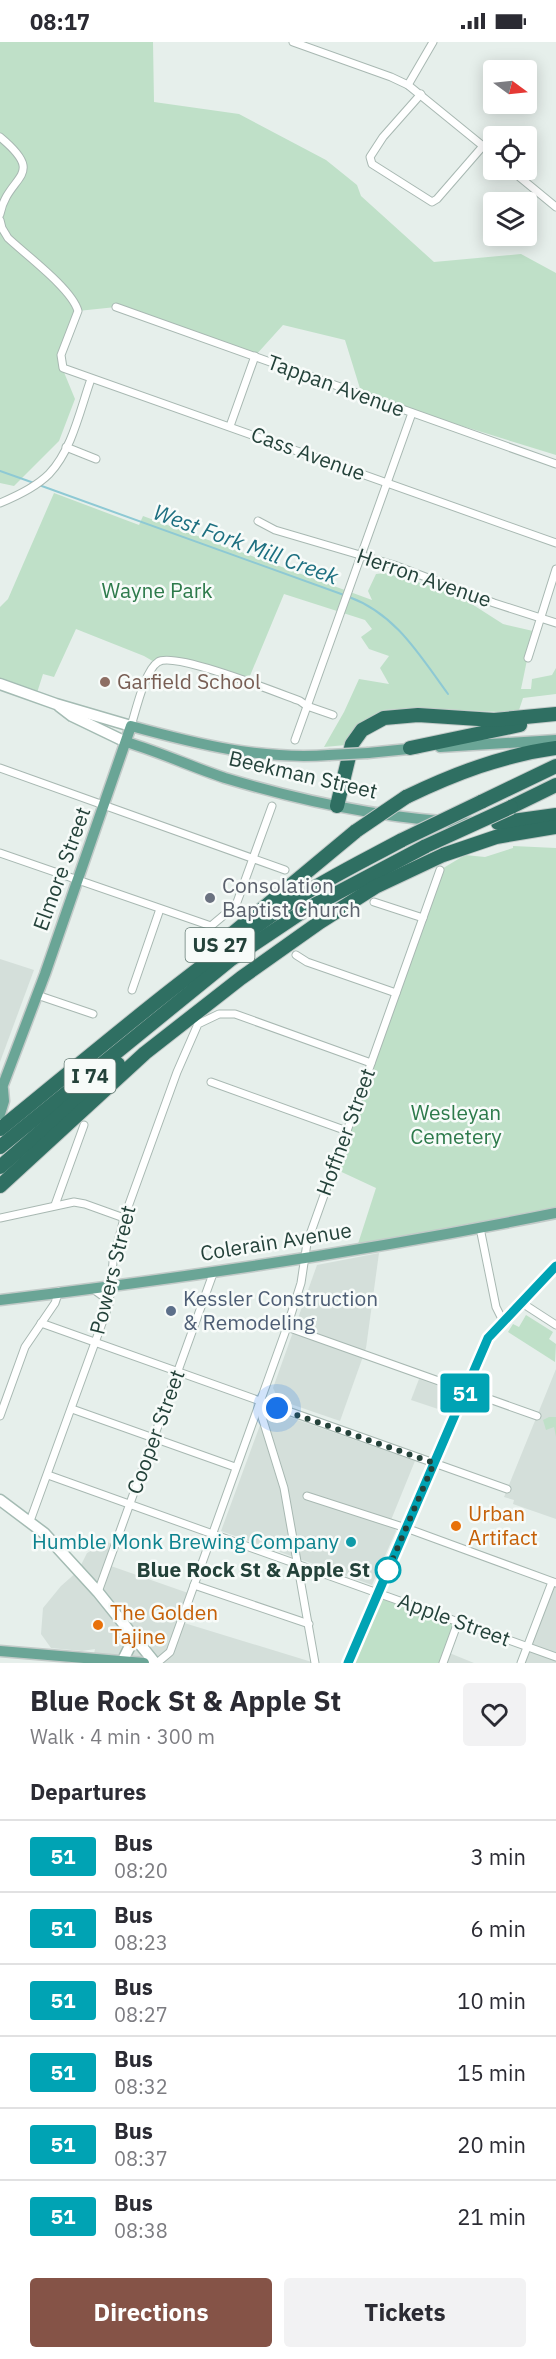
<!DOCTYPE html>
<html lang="en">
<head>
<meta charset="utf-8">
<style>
	:root { --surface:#fff; --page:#f2f2f3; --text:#2b2b33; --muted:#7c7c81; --line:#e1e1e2; --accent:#855347 }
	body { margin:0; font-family:"IBM Plex Sans",sans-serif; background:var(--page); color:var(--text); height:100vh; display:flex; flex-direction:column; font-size:22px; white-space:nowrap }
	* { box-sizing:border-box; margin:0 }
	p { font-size:20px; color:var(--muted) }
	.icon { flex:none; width:33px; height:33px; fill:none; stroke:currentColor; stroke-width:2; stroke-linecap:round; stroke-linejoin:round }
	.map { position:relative; height:1621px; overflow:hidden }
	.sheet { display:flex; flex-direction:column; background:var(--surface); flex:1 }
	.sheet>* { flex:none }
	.badge { padding:0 12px; border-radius:4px; font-size:21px; line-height:39px }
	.needle { width:39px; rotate:105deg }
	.fabs { position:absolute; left:483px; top:18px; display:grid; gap:12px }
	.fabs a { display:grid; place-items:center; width:54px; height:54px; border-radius:6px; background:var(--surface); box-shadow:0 3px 15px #0003; font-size:30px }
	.you { position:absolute; width:30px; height:30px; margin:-15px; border:4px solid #fff; border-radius:50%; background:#1a73e8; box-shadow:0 0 0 9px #1a73e833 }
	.map>.badge { position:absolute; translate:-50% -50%; box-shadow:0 0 0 3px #fff }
	h2 { padding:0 30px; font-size:22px; line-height:54px }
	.round { display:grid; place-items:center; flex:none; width:63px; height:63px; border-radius:6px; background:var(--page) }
	.summary { display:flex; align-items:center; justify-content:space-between; height:102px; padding:0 30px }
	h1 { font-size:28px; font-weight:700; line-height:45px }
	.action { display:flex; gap:12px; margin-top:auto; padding:12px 30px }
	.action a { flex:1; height:69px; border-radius:6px; background:var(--accent); color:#fff; font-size:24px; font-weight:700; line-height:69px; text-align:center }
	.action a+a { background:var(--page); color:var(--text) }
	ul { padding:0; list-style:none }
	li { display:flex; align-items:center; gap:18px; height:72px; padding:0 30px; border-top:2px solid var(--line) }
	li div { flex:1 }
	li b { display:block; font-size:22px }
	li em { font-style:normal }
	li .badge { min-width:66px; font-weight:700; text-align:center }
	.status { display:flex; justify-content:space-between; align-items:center; height:42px; padding:0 30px; background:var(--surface); direction:ltr }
	.status svg { height:16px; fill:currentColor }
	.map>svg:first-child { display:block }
</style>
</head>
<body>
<div class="status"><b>08:17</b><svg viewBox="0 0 49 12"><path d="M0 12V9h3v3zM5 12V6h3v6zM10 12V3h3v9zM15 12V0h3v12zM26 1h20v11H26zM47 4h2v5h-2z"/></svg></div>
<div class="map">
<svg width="556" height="1621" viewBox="0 0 556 1621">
	<rect width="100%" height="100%" fill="#e6efeb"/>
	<g fill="#d4dfda">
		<polygon points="0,917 34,928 0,1020"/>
		<polygon points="379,1211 366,1306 340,1379 279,1358 273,1346 317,1223"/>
		<polygon points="556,1327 556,1477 513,1462 514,1458 504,1455"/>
		<polygon points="419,1337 455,1350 447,1370 411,1358"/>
		<polygon points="266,1367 415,1419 391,1478 396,1489 372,1543 221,1489"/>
		<polygon points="107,1500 115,1503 108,1523 191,1552 181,1580 315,1621 92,1621 95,1607 82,1609 51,1606 41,1592 43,1566 61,1544 78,1529 87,1511"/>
		<polygon points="552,1540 556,1541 556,1621 521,1621"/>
		<polygon points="447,1610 474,1621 443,1621"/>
	</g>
	<g fill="#bfe0c8">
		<polygon points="0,0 153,0 154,60 239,72 326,118 357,143 361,154 434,220 521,212 556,231 556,413 362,353 345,298 283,283 255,314 116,265 78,269 61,323 75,357 59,399 14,444 0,441"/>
		<polygon points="54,451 139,483 143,474 372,558 368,549 376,532 385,531 453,550 503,582 533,589 521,647 531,647 532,637 552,633 556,626 556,652 523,656 518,671 419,666 383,668 363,679 346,703 324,705 344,670 359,637 389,642 380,626 389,614 369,607 361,595 372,587 365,578 284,552 247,641 188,621 156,621 144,614 76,587 54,635 43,632 36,654 0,642 0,565 8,557"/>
		<polygon points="513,804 556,806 556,1171 356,1208 376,1146 333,1126 440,828 465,813 485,815 513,806"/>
		<polygon points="526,1273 553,1290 549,1297 556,1302 555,1320 508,1290 513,1282 519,1285"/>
		<polygon points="549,1375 556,1375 556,1395 554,1385 546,1388 543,1378"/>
		<polygon points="378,1551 458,1580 443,1621 348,1621"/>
	</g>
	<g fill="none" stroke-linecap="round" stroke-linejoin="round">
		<g stroke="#8ec9d4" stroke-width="2">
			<polyline points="0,429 34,441"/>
			<polyline points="39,443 344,553"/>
			<path d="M349,555C396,572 420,614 448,652"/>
		</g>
		<defs>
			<g id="minor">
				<polyline points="293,0 391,35 408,43 494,113"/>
				<polyline points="408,43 433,0"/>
				<polyline points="421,52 383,95 370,115 372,122 432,160 437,157 483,104"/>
				<path d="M0,95C48,135 8,132 0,172"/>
				<polyline points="511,128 556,165"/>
				<path d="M0,178L2,186L8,196C26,213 72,247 78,269L61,313L63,326L556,501"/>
				<polyline points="116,265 556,422"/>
				<polyline points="230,384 255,314"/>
				<polyline points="66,405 96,417"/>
				<path d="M0,461C17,454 36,445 49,432C72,408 80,368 91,337"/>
				<polyline points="258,479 275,488 394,523 494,561 556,581"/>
				<polyline points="528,616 556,527"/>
				<path d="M131,684C136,668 145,628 158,620C174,609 278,651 300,659L307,664L333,673"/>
				<polyline points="295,698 412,371"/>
				<polyline points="0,726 285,828"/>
				<polyline points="0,811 211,884 236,863 272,764"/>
				<polyline points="374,860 423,876"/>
				<polyline points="296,913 307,920 396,951"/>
				<polyline points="132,948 160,867"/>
				<polyline points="37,953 93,972"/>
				<polyline points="211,1040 347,1089"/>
				<polyline points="55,1163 84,1083"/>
				<polyline points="0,1176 74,1160 85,1162 124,1176"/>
				<polyline points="480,1186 496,1265 503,1279"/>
				<polyline points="93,1247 104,1255 108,1265"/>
				<polyline points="522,1261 556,1283"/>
				<polyline points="41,1281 507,1447"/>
				<polyline points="287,1285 537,1374"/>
				<polyline points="260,1363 262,1375 284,1446 315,1621"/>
				<polyline points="72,1367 235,1425"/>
				<polyline points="0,1374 25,1305 55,1261 59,1249"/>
				<polyline points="48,1433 556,1615"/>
				<polyline points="307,1454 406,1486 556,1541"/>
				<polyline points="30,1479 109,1262 113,1220 124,1176 177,1030 198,982 219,972 235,972 371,1021"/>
				<polyline points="194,1543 309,1582"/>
				<polyline points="98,1550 214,1229"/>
				<polyline points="157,1621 170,1610 287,1285 301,1241 307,1201 440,828"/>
				<polyline points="443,1621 458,1580"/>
				<polyline points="521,1621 552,1540"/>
			</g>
			<polyline id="tertiary" points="348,1621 488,1296 556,1224"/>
			<g id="secondary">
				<polyline points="0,642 56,662 131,684"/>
				<polyline points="59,664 72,674 126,700"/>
				<polyline points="0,1458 44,1491 98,1550 155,1621"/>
				<polyline points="122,1620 129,1606 132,1591"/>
			</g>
			<g id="primary">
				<path d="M126,700C160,710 192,725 225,736C305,760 391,778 474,781"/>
				<polyline points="440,705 556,698"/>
				<polyline points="368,711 418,706"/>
				<path d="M0,1051L45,932L131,684C197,702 260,718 329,713"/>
				<polyline points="0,1072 4,1059 3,1047"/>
				<path d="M0,1258C186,1236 372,1208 556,1171"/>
				<polyline points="0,1609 144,1621"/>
			</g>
			<g id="motorway">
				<polyline points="410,706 520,683"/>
				<path d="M406,755C454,732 503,713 556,706"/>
				<polyline points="481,760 556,724"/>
				<polyline points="337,764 352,702 362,688 384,676 418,673 494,678 556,672"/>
				<polyline points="511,765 556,743"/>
				<polyline points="498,781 556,773"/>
				<polyline points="226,897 356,789"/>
				<path d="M0,1087C95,1010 189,929 291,860C326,837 365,818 402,798"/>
				<polyline points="0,1105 230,918 305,868 426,804"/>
				<polyline points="0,1125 118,1022"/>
				<polyline points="0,1144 145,1011 241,936 320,880 375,845 443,813 496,795 556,785"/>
			</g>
		</defs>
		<use href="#minor" stroke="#a8b8b2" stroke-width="9"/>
		<use href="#tertiary" stroke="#a8b8b2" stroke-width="11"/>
		<use href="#secondary" stroke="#a4bbb3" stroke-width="13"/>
		<use href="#primary" stroke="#c2cac8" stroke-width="13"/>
		<use href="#motorway" stroke="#c2cac8" stroke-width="16"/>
		<use href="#minor" stroke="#fff" stroke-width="7"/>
		<use href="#tertiary" stroke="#fff" stroke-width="9"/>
		<use href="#secondary" stroke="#fff" stroke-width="10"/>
		<use href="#primary" stroke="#6aa596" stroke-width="10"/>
		<use href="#motorway" stroke="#2f6f62" stroke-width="14"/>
		<defs>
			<polyline id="primary-bridge" points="329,713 368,711"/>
			<g id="motorway-bridge">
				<polyline points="356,789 406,755"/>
				<polyline points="402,798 481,760"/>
				<polyline points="426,804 511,765"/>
			</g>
		</defs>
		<use href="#primary-bridge" stroke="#c2cac8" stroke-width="13" stroke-linecap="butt"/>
		<use href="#motorway-bridge" stroke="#c2cac8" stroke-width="16" stroke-linecap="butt"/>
		<use href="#primary-bridge" stroke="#6aa596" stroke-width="10"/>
		<use href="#motorway-bridge" stroke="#2f6f62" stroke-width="14"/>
	</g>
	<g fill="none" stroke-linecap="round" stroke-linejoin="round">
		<defs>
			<polyline id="line" points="348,1621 488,1296 556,1224"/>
		</defs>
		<use href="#line" stroke="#fff" stroke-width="14"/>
		<use href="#line" stroke="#00a3b4" stroke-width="9"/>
		<polyline stroke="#24423a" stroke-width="6" stroke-dasharray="0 10.8" points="277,1366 434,1421 388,1528"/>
	</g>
	<circle fill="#8d6e63" stroke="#f7fbf9" stroke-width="2" cx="105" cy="640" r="6"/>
	<circle fill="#6b7280" stroke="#f7fbf9" stroke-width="2" cx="210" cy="856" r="6"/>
	<circle fill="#5c6f8a" stroke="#f7fbf9" stroke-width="2" cx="171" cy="1269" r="6"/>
	<g fill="#e8710a" stroke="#f7fbf9" stroke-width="2">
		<circle cx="456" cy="1484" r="6"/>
		<circle cx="98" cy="1583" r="6"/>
	</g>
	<circle fill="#0f9aa8" stroke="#f7fbf9" stroke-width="2" cx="351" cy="1500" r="6"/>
	<circle fill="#fff" stroke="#00a3b4" stroke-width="3" cx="388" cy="1528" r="12"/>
	<g text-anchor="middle" stroke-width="5" stroke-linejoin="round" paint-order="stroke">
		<g fill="#f7fbf9" stroke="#637a73" stroke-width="1.5">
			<rect x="185.5" y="886" width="69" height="34" rx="4.5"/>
			<rect x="64.5" y="1017" width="51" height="34" rx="4.5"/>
		</g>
		<g font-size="20" font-weight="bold" fill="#24423a">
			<text x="220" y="910">US 27</text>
			<text x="90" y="1041">I 74</text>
		</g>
		<g font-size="21" fill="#24423a" stroke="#f7fbf9">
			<text transform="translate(336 344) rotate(20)" y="7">Tappan Avenue</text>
			<text transform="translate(308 412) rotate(20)" y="7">Cass Avenue</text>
			<text transform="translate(424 536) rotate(19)" y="7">Herron Avenue</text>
			<text transform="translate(303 733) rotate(13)" y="7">Beekman Street</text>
			<text transform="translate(62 827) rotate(-70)" y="7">Elmore Street</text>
			<text transform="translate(346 1090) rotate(-70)" y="7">Hoffner Street</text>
			<text transform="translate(276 1200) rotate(-9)" y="7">Colerain Avenue</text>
			<text transform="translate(113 1228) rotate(-76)" y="7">Powers Street</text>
			<text transform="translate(156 1390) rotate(-70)" y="7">Cooper Street</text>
			<text transform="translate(454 1578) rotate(20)" y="7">Apple Street</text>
		</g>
		<g font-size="21" fill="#2d7a4b" stroke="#f7fbf9">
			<text x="157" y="556">Wayne Park</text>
			<text x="456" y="1078">Wesleyan<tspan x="456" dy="24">Cemetery</tspan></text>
		</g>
		<g font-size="21" fill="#785e54" stroke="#f7fbf9" text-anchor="start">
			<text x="117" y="647">Garfield School</text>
		</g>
		<g font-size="21" fill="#5b616d" stroke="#f7fbf9" text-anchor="start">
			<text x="222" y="851">Consolation<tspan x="222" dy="24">Baptist Church</tspan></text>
		</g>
		<g font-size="21" fill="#4e5e75" stroke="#f7fbf9" text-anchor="start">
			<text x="183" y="1264">Kessler Construction<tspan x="183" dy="24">&amp; Remodeling</tspan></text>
		</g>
		<g font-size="21" fill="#c56008" stroke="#f7fbf9" text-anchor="start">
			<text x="468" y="1479">Urban<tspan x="468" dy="24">Artifact</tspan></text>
			<text x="110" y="1578">The Golden<tspan x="110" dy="24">Tajine</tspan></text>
		</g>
		<g font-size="21" fill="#0d838f" stroke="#f7fbf9" text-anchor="end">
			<text x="339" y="1507">Humble Monk Brewing Company</text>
		</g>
		<g font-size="21" font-weight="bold" fill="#24423a" stroke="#f7fbf9" text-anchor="end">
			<text x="370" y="1535">Blue Rock St &amp; Apple St</text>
		</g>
		<g font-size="22" font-style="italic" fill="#1c6f80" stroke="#f7fbf9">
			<text transform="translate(246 502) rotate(20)" y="8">West Fork Mill Creek</text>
		</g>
	</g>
</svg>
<div class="fabs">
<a><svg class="needle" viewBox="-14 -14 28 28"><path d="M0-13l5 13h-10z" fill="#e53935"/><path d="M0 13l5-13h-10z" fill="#7c7c81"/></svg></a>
<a><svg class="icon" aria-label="locate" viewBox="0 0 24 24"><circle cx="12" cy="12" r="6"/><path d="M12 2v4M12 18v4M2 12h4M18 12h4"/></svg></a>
<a><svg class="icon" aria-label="layers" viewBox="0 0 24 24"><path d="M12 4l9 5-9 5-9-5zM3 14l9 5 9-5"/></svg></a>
</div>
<div class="you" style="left:277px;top:1366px"></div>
<b class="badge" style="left:465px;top:1351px;background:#00a3b4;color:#fff">51</b>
</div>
<section class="sheet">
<div class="summary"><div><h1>Blue Rock St &amp; Apple St</h1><p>Walk · 4 min · 300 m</p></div><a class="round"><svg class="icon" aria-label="heart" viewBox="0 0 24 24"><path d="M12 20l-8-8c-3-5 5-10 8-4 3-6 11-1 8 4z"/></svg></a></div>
<h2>Departures</h2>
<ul>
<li><span class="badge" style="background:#00a3b4;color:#fff">51</span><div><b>Bus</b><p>08:20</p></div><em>3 min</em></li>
<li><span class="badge" style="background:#00a3b4;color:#fff">51</span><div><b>Bus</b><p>08:23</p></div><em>6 min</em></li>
<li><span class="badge" style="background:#00a3b4;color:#fff">51</span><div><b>Bus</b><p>08:27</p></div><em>10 min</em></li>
<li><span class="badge" style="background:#00a3b4;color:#fff">51</span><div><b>Bus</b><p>08:32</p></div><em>15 min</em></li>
<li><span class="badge" style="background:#00a3b4;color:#fff">51</span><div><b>Bus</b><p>08:37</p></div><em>20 min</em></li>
<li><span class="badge" style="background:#00a3b4;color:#fff">51</span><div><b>Bus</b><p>08:38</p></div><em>21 min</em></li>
</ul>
<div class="action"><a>Directions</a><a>Tickets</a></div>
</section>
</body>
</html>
